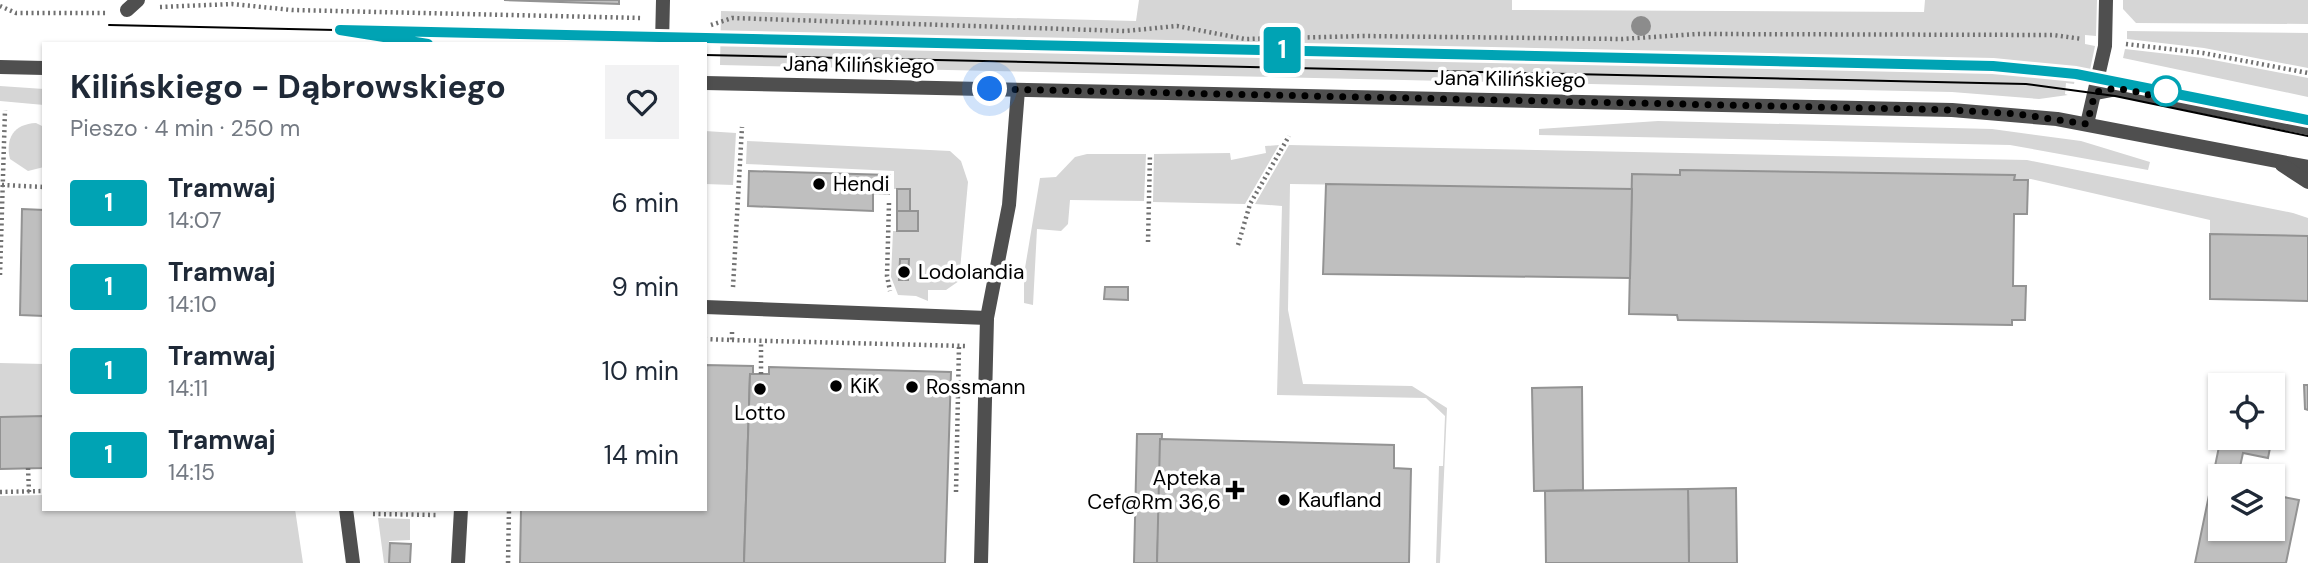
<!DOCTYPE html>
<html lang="pl">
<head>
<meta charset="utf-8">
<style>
	:root { --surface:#fff; --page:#f2f2f3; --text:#1f2937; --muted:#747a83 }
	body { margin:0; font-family:"DM Sans",sans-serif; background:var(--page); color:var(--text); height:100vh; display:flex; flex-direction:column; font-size:26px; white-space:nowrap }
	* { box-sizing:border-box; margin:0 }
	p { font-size:23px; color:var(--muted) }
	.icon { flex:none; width:38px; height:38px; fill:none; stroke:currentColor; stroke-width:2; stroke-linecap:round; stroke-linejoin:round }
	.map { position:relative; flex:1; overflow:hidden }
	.panel { position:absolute; left:42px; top:42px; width:665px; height:469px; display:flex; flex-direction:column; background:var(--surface); border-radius:0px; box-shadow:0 2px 5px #0004 }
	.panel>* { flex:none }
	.badge { padding:0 14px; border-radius:5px; font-size:24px; line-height:46px }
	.tools { position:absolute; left:2208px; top:373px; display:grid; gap:14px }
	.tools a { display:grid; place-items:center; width:77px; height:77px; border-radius:0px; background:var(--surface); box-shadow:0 2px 5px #0004; font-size:35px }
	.you { position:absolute; width:35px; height:35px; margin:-18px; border:5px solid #fff; border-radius:50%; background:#1a73e8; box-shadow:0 0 0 10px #1a73e833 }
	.map>.badge { position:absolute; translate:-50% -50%; box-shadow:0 0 0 4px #fff }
	.round { display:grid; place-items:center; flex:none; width:74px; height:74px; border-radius:0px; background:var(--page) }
	.summary { display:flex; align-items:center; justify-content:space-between; height:119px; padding:0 28px }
	h1 { font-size:33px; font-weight:700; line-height:52px }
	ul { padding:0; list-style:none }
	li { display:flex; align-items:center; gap:21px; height:84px; padding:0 28px }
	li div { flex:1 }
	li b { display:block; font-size:26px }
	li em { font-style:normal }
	li .badge { min-width:77px; font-weight:700; text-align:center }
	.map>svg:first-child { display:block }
</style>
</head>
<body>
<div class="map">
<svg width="2308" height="563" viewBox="0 0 2308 563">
	<rect width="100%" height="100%" fill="#fff"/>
	<g fill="#d6d6d6">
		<polygon points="1139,0 1512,0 1512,10 1924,12 1925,0 2097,0 2096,36 2085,35 2085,44 2095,46 2090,70 2077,68 2074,84 2066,83 2065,94 2068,95 2039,99 1952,92 720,65 721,11 1136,21"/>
		<polygon points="2123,0 2308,0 2308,24 2136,23 2123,9"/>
		<polygon points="2127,31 2308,33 2308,68 2204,48 2127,39"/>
		<polygon points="2125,49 2203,58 2308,78 2308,97 2123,58"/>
		<polygon points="0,86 44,89 44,105 0,101"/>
		<polygon points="1658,121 1992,129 2081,141 2150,162 2148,170 2010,145 1539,135 1539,129"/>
		<path d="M36,123L44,127V167L28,171L10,159C5,138 14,124 36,123Z"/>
		<polygon points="705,131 736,133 733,185 705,184"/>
		<polygon points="747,141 950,151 961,161 968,182 959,281 946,290 928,290 928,301 916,296 898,295 891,277 893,231 918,231 918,211 910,211 909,189 894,189 894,171 746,164"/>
		<polygon points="1279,145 1245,204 1153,202 1154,154 1230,153 1231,160 1266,153 1265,146"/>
		<polygon points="1289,145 2027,160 2293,213 2308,218 2308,236 2210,234 2210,220 2031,179 2014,180 2014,175 1680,170 1680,175 1632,175 1632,189 1290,184 1288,310 1303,384 1412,386 1447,408 1440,563 1436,563 1439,466 1443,466 1445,416 1426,398 1277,395 1282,206 1255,204"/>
		<polygon points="1087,154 1146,154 1144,201 1070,200 1068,224 1061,231 1037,229 1033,305 1024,303 1024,274 1040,178 1056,177 1075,157"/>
		<polygon points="0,363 44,364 44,416 0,417"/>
		<polygon points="44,495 44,509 295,509 303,563 0,563 0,496"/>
		<polygon points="378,518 410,519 410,540 389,541 389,563 384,563"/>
	</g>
	<g fill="#bfbfbf" stroke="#939393" stroke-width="2">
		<polygon points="504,0 619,0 619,4"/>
		<polygon points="1680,170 2015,175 2014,180 2028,180 2027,214 2014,214 2013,286 2026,286 2025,320 2012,320 2012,325 1678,320 1677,315 1629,314 1632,174 1680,175"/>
		<polygon points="749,171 890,175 889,194 873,193 873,211 748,206"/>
		<polygon points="1326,184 1632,189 1630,278 1323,274"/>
		<rect x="897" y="189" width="13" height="22"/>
		<polygon points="22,209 44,210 44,316 20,315"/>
		<rect x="897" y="211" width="21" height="20"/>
		<polygon points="2210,234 2308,236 2308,301 2210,299"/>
		<polygon points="900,259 909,259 908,280 899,280"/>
		<polygon points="1105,287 1128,287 1128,300 1104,299"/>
		<polygon points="705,365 753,366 753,374 750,374 744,563 520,563 521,509 705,509"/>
		<polygon points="769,367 951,372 945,563 744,563 750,374 769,374"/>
		<polygon points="2304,385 2308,385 2308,410 2305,409"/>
		<polygon points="1582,387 1583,490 1534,491 1532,388"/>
		<polygon points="44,416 44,468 0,469 0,417"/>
		<polygon points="1137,434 1162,434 1157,563 1134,563"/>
		<polygon points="2221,437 2272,438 2268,458 2243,453 2238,476 2221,476 2221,528 2273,528 2273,495 2299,500 2286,563 2195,563"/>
		<polygon points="1160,439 1394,445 1394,468 1411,469 1409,563 1157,563"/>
		<polygon points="1736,488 1737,563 1689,563 1688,489"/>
		<polygon points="1688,489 1689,563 1546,563 1545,491"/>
		<polygon points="390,543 411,544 410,563 389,563"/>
	</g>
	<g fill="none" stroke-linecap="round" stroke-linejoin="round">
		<g stroke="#717171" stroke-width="4.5" stroke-dasharray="2 3.5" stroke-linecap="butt">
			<polyline points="0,6 16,13 106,13"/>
			<polyline points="160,7 232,4 292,10 641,18"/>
			<polyline points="711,25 732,18 1125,31 1177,26 1245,39 1363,36 1622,39 1698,34 2053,35 2082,39"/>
			<polyline points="2126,44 2203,53 2308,73"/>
			<polyline points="2,185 44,187"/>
			<polyline points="889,203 887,276 890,291"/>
			<polyline points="1148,242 1150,154"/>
			<polyline points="1238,245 1250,204 1289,136"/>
			<polyline points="0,275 5,110"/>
			<polyline points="733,287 742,127"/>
			<polyline points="705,339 732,340 732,331"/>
			<polyline points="732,340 965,346"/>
			<polyline points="761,374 761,341"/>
			<polyline points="28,468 29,492"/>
			<polyline points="0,492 44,491"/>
			<polyline points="956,492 959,345"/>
			<polyline points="373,514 438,515"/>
			<polyline points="508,563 509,509"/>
		</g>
		<g stroke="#4f4f4f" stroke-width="14">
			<polyline points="127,10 138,0"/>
			<polyline points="2095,93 2116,89 2308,128"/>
			<polyline points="2087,124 2105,46 2106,0"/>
			<polyline points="705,307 987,318"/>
			<polyline points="458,563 461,509"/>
			<polyline points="981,563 987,318 1009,205 1018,90"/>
		</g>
		<g stroke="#4f4f4f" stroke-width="14">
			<polyline points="662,44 663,0"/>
			<polyline points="346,509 353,563"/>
		</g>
		<g stroke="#4f4f4f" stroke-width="14">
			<polyline points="0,67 44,68"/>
			<polyline points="705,83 1952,110 2057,119 2308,167"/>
			<polyline points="2282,165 2308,182"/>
		</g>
		<g stroke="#000" stroke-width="2">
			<polyline points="109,25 1993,66 2076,74 2308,120"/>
			<polyline points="398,38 428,44"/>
			<polyline points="705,55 2026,84 2115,96 2308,136"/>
		</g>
	</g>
	<circle fill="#8c8c8c" cx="1641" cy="26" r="10"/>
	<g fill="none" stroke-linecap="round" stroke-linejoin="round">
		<defs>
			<polyline id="line" points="428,44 340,30 1993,66 2076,74 2308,120"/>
		</defs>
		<use href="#line" stroke="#fff" stroke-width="16"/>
		<use href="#line" stroke="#00a3b4" stroke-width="10"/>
		<path stroke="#000" stroke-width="7" stroke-dasharray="0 12.6" d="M990,89L1952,110L2017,114L2087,124L2095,93C2115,83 2143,94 2164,99L2166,91"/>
	</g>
	<circle fill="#fff" stroke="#00a3b4" stroke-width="3.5" cx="2166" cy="91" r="14"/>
	<g fill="#000" stroke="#fff" stroke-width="2.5">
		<circle cx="819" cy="184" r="7"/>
		<circle cx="904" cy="272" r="7"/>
		<circle cx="836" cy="386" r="7"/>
		<circle cx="912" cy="387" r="7"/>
		<circle cx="760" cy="389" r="7"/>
		<path d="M1231.5 479.5h7v7h7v7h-7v7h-7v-7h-7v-7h7z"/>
		<circle cx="1284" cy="500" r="7"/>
	</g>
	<g text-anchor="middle" stroke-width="7" stroke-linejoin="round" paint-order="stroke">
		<g font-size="21" fill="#000" stroke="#fff">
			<text transform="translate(859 65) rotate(1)" y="7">Jana Kilińskiego</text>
			<text transform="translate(1510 79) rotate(1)" y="7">Jana Kilińskiego</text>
		</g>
		<g font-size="21" fill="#000" stroke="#fff" text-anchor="start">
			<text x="833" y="191">Hendi</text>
			<text x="918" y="279">Lodolandia</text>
			<text x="850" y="393">KiK</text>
			<text x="926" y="394">Rossmann</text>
			<text x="760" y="420" text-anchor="middle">Lotto</text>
			<text x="1221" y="485" text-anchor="end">Apteka<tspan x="1221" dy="24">Cef@Rm 36,6</tspan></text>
			<text x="1298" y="507">Kaufland</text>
		</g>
	</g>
</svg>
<div class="tools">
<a><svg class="icon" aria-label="locate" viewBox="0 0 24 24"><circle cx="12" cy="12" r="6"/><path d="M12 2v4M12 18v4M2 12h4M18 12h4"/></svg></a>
<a><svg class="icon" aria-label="layers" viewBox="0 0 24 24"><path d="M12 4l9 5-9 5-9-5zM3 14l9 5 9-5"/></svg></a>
</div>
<div class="you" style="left:990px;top:89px"></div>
<b class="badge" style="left:1282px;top:50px;background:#00a3b4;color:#fff">1</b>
<section class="panel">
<div class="summary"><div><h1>Kilińskiego - Dąbrowskiego</h1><p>Pieszo · 4 min · 250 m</p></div><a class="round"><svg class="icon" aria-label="heart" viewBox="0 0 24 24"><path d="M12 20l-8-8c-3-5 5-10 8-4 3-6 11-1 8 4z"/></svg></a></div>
<ul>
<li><span class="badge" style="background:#00a3b4;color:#fff">1</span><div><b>Tramwaj</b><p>14:07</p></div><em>6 min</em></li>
<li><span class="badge" style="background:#00a3b4;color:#fff">1</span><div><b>Tramwaj</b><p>14:10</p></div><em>9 min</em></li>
<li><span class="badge" style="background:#00a3b4;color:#fff">1</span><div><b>Tramwaj</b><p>14:11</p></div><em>10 min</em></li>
<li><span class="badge" style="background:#00a3b4;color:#fff">1</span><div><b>Tramwaj</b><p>14:15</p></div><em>14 min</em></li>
</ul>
</section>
</div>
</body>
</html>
